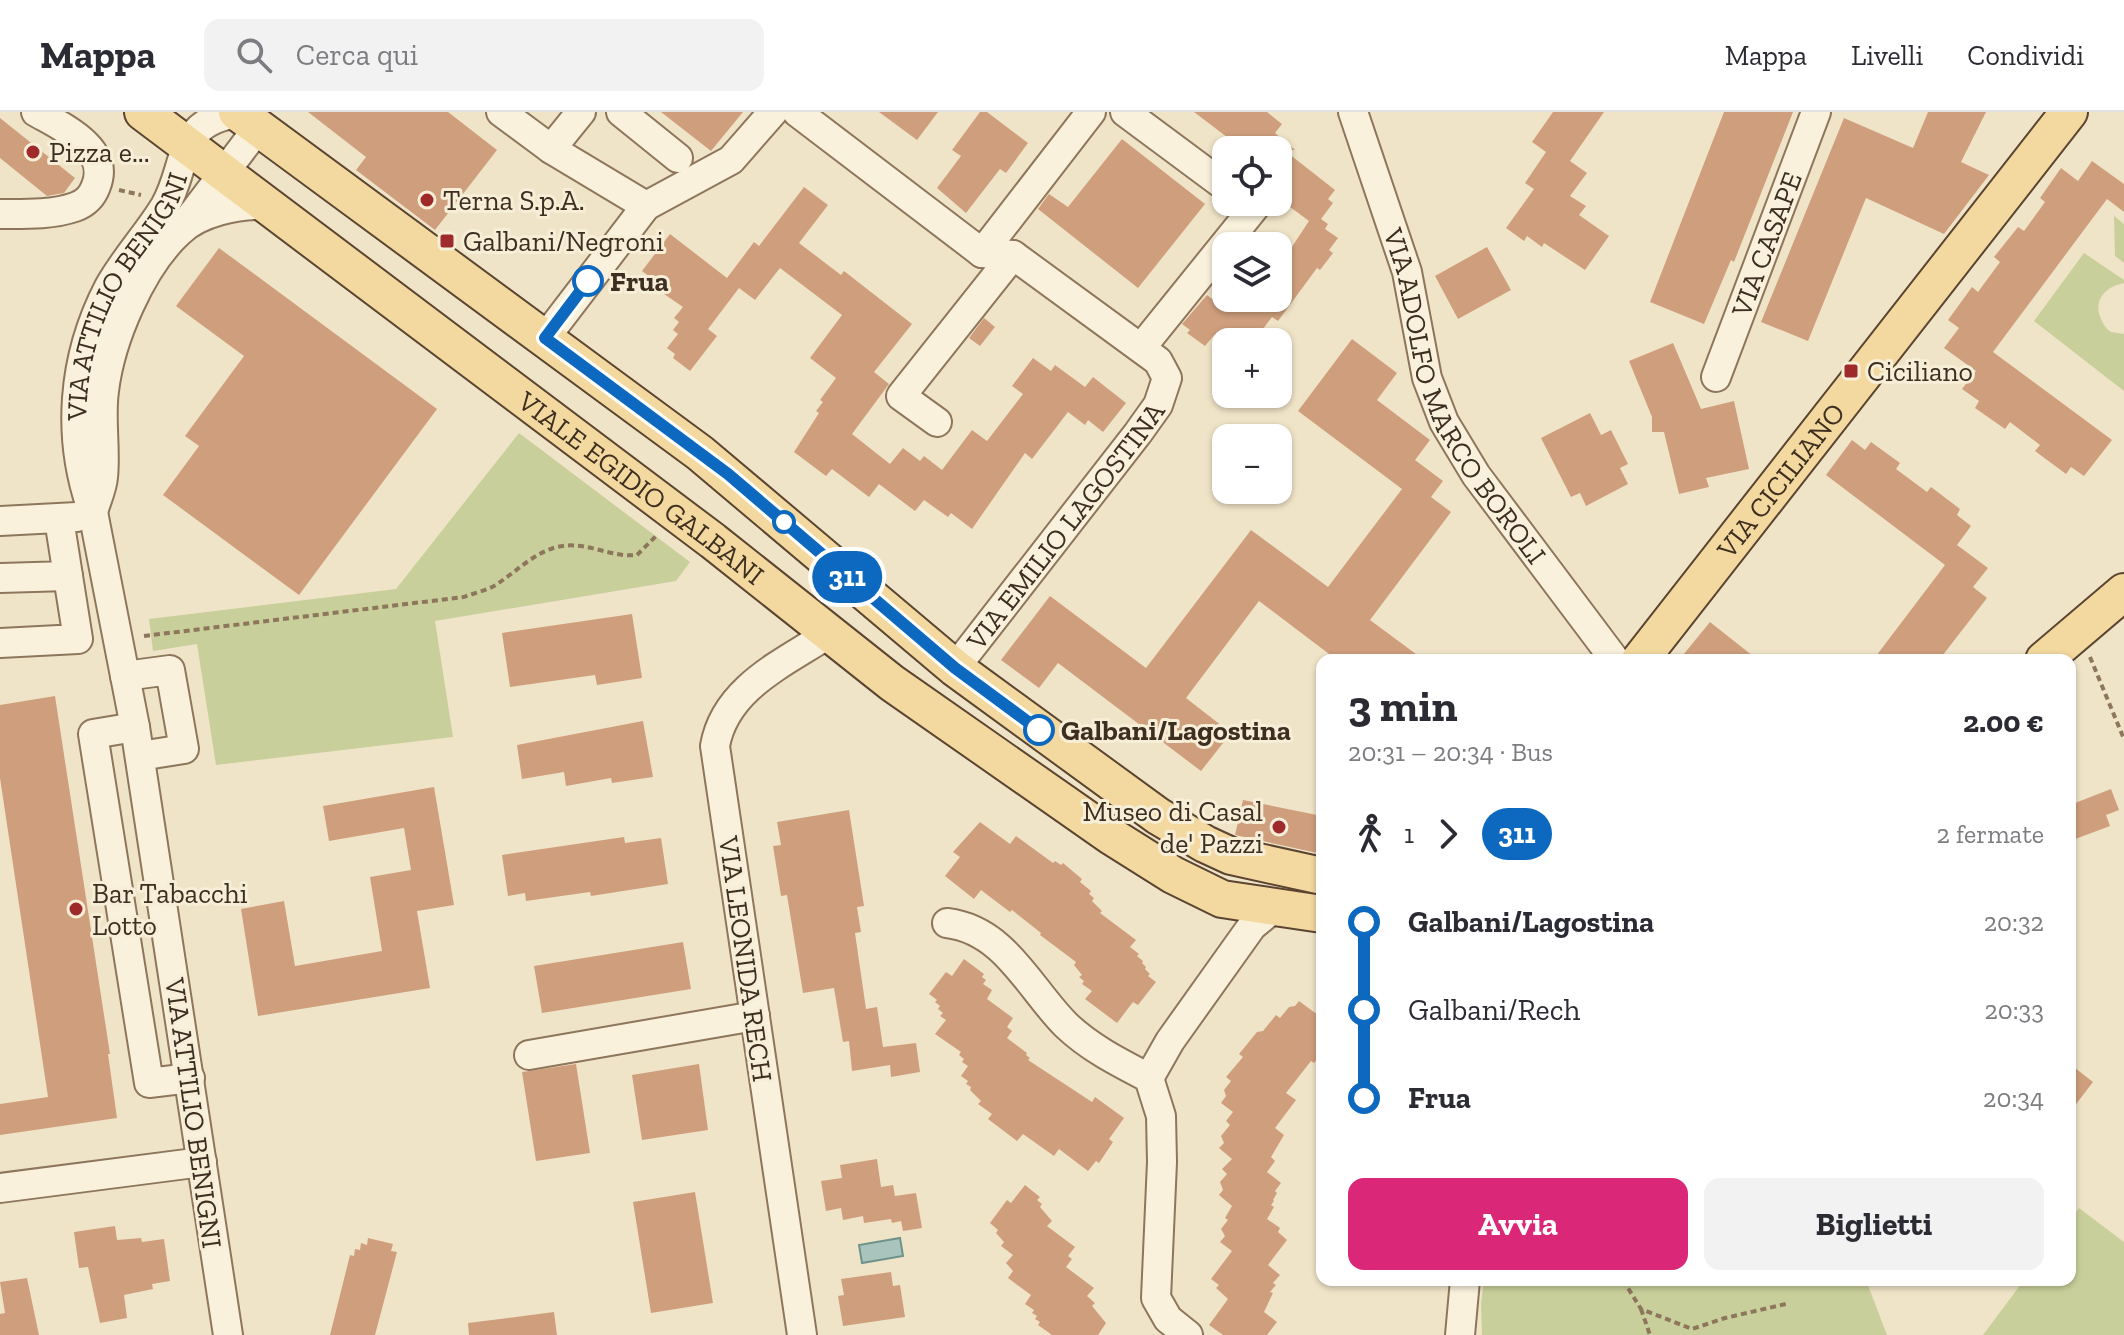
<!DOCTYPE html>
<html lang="it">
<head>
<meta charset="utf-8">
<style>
	:root { --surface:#fff; --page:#f2f2f3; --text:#2b2b33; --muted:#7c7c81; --line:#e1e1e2; --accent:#db2777 }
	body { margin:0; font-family:"Zilla Slab",serif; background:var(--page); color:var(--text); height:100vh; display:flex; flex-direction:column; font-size:30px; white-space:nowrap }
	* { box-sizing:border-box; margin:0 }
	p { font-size:26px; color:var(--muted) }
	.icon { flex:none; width:44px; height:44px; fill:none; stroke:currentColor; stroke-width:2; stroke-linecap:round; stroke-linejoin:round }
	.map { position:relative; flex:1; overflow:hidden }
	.sheet { position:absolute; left:1316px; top:542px; width:760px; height:632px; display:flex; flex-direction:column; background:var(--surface); border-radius:16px; box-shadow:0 2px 6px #0004 }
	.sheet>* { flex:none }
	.badge { padding:0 16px; border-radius:26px; font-size:28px; line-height:52px }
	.buttons { position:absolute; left:1212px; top:24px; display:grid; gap:16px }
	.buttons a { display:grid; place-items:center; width:80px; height:80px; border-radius:16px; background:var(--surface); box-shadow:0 2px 6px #0004; font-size:40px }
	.map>.badge { position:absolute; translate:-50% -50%; box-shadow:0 0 0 4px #fff }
	.legs { display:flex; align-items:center; gap:12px; height:88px; padding:0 32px; font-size:26px }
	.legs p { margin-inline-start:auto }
	.overview { display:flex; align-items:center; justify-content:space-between; height:136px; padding:0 32px }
	h1 { font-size:44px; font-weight:700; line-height:60px }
	.button { display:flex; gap:16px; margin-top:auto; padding:16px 32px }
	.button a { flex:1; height:92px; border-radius:16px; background:var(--accent); color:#fff; font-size:32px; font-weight:700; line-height:92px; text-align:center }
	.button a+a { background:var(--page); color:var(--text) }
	ul { padding:0 32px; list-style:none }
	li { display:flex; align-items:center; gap:28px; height:88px; font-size:30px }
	li i { display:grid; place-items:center; width:12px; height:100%; margin:0 10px; background:currentColor }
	li i::after { content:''; width:20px; height:20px; margin:-10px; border:6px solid; border-radius:50%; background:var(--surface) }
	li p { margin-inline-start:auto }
	li:first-child i { background:linear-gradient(#0000 50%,currentColor 0) }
	li:last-child i { background:linear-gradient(currentColor 50%,#0000 0) }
	header { display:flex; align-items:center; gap:48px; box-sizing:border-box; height:112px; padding:0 40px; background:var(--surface); border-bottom:2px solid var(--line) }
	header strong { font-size:38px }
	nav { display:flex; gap:44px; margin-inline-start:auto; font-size:28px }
	.search { width:560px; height:72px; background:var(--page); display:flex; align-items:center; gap:20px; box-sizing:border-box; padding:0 28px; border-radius:16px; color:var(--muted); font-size:30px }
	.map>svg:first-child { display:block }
</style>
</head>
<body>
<header>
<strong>Mappa</strong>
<div class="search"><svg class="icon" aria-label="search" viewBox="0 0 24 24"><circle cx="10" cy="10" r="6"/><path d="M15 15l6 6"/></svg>Cerca qui</div>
<nav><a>Mappa</a><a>Livelli</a><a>Condividi</a></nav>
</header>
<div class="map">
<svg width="2124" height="1223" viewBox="0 0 2124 1223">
	<rect width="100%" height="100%" fill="#f0e4c8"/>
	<g fill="#c9cf9b">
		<polygon points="2114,104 2124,112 2124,151 2115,144"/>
		<path d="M2084,141L2124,168V171C2104,175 2092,190 2102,209C2104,213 2107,218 2111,220C2115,221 2120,221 2124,222V279L2034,209Z"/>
		<polygon points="519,321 690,450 676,469 435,509 453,625 216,653 197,532 153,539 149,507 396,477"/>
		<polygon points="2079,1096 2124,1130 2124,1223 1983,1223 2024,1168 2070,1168 2070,1108"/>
		<polygon points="1484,1168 1866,1168 1887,1223 1482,1223 1481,1192"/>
	</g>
	<polygon fill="#a9c4bc" stroke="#6f938a" stroke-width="2" points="900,1126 903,1144 862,1151 859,1133"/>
	<g fill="#cf9f7d">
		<polygon points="308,0 448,0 497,38 435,118 356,58 366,45"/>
		<polygon points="661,0 743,0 711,39"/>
		<polygon points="879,0 938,0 917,28"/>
		<polygon points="980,0 987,0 1028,31 1006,61 1000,57 966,101 937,76 961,44 952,38"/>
		<polygon points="1194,0 1267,0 1282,12 1275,21 1295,38 1284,38 1335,78 1328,87 1333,91 1321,107 1328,112 1325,117 1338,126 1329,138 1333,141 1320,158 1317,156 1278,209 1272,205 1253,230 1223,230 1214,223 1205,234 1187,221 1190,218 1182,212 1207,183 1225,197 1233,186 1278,186 1278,156 1309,109 1278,86 1278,38 1244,38"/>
		<polygon points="1553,0 1604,0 1570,49 1587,61 1570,84 1586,94 1579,103 1609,124 1585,158 1544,131 1542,135 1527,124 1524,129 1506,116 1534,77 1525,71 1546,40 1532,30"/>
		<polygon points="1724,0 1793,0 1734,150 1731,148 1704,212 1650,190"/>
		<polygon points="1928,0 1986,0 1961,50 1989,63 1944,122 1866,86 1808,229 1761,210 1844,6 1913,36"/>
		<polygon points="0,6 75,66 64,81 47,84 0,46"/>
		<polygon points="1122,27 1205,92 1138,176 1038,97 1049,82 1068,95"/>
		<polygon points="2092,49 2124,72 2124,100 2107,87 1993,240 2112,328 2084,364 2071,355 2066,362 2035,339 2040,333 2010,310 2005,317 1975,296 1979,289 1962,277 1976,259 1944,236 1959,216 1948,208 1972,175 1978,180 2000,150 1994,145 2018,115 2024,119 2045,90 2040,86 2061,56 2078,69"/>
		<polygon points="804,75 828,93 799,131 841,163 844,159 912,212 874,260 889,272 852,322 890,352 903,336 920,349 924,344 942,358 972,318 987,329 1023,282 1012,274 1033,246 1051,259 1055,253 1085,275 1093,265 1126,291 1103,320 1088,308 1085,313 1068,300 1032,347 1025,341 972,417 951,401 948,405 924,388 915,399 879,372 869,385 832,357 826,364 794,340 819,301 816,299 823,290 820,288 836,266 810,246 842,203 780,156 755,188 739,176 708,217 717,224 690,259 673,246 675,242 667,236 678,222 673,218 679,210 674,206 683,195 664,182 667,178 642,159 670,122 727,166 754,130 759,134"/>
		<polygon points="1487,135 1511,178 1458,207 1435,164"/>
		<polygon points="219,136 437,297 299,483 163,383 199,334 185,324 244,244 176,194"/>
		<polygon points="984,206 995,215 980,234 969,226"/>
		<polygon points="1352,227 1397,261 1377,288 1430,328 1415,348 1443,369 1431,385 1451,400 1370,508 1424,548 1337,548 1259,489 1186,586 1231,621 1201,659 1058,551 1039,576 1001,548 1050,484 1146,556 1251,418 1328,475 1402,377 1298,299"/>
		<polygon points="1673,231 1701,297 1734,289 1749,357 1706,366 1709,375 1679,382 1664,320 1652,320 1652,305 1629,249"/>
		<polygon points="1590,301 1601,323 1611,318 1628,352 1620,356 1628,372 1586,394 1580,381 1571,385 1541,326"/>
		<polygon points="1852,328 1865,338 1871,330 1900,351 1896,357 1927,380 1931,375 1960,397 1957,403 1971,414 1957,433 1988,456 1973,475 1987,486 1939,548 1873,548 1945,453 1826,363"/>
		<polygon points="632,502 642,566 597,573 595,563 510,575 502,521"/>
		<polygon points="1710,510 1758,548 1679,548"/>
		<polygon points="55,584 110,942 108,942 117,1006 0,1023 0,992 48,985 0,666 0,593"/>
		<polygon points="643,609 653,665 612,671 611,666 566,674 564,660 522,667 517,633"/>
		<polygon points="434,675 454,793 417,799 430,876 258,904 241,797 284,789 295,854 382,839 370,765 411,758 404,716 329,729 323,694"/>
		<polygon points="2111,677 2119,698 2106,703 2110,714 2070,729 2070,693"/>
		<polygon points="1243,688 1322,704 1322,742 1235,723"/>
		<polygon points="849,698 864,794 857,795 861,820 855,821 866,897 877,895 883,935 916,931 920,960 891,965 890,953 852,959 849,929 843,930 834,876 803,881 787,783 781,784 773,734 781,733 777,710"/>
		<polygon points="980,710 1010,732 1016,724 1053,751 1055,749 1061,753 1063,751 1082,767 1080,770 1091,779 1089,782 1094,786 1092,789 1102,799 1100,801 1136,828 1130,835 1139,842 1137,844 1143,849 1142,851 1146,855 1145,857 1150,862 1148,864 1156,870 1138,893 1133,890 1117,911 1085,887 1092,879 1082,872 1084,869 1079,865 1082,863 1074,853 1076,850 1040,823 1041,821 1012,798 1010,800 981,778 974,787 945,764 960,745 953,740"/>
		<polygon points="624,725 625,731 661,726 668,772 591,784 590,780 526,789 525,781 508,784 502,743"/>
		<polygon points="683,830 691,877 542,901 534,854"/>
		<polygon points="964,847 984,862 982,865 986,868 983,872 992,878 987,887 1013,906 1007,915 1012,919 1007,926 1027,941 1026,943 1030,946 1028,948 1092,990 1095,985 1124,1006 1109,1027 1113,1030 1099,1051 1096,1049 1088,1059 1059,1037 1054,1044 1023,1022 1017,1029 988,1007 992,1002 978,992 981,989 970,978 971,975 966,972 968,969 961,964 968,954 962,950 964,947 959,943 961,940 935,922 946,908 940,904 943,901 938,897 940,894 935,890 937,888 929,882 946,860 952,864"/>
		<polygon points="1299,889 1322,906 1322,942 1314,951 1311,949 1286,981 1296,988 1275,1016 1284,1023 1271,1045 1275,1049 1267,1060 1281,1071 1275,1079 1277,1081 1273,1088 1274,1089 1271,1093 1274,1095 1267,1107 1280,1116 1278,1120 1287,1128 1268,1153 1280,1163 1273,1171 1276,1173 1270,1180 1273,1181 1264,1200 1277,1210 1267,1223 1223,1223 1209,1213 1228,1187 1216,1176 1219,1173 1211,1167 1232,1139 1220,1130 1225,1124 1221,1117 1228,1108 1225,1106 1232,1094 1219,1083 1223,1078 1220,1070 1227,1062 1222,1057 1232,1047 1219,1036 1224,1031 1221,1024 1230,1013 1226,1009 1233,1000 1221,991 1226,984 1224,978 1231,969 1226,965 1243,945 1239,942 1257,920 1263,919 1276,903 1280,906 1289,895 1295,894"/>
		<polygon points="576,952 590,1041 536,1049 522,960"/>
		<polygon points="699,952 708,1018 642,1028 632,963"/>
		<polygon points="2070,952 2093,970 2070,1000"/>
		<polygon points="877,1047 881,1075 893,1073 895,1084 916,1081 922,1116 903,1119 901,1109 892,1111 891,1107 864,1111 863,1104 843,1108 841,1096 826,1099 821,1069 842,1066 840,1053"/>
		<polygon points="1025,1073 1040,1085 1037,1088 1042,1092 1040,1095 1052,1109 1047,1114 1075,1135 1068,1144 1072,1147 1066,1155 1094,1176 1087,1184 1095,1191 1092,1194 1106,1211 1098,1223 1052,1223 1038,1213 1040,1210 1035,1207 1037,1204 1032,1201 1034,1198 1025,1192 1031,1183 1008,1166 1013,1159 1006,1151 1013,1143 1001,1134 1004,1130 996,1121 998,1118 990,1111 1007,1088 1011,1091"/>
		<polygon points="695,1080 713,1191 651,1201 633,1090"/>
		<polygon points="115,1114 117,1128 141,1126 142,1130 164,1127 170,1169 152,1172 153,1177 124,1183 127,1206 100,1211 88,1155 79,1156 74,1120"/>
		<polygon points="368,1126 393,1132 391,1139 397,1140 375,1223 330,1223 350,1143 354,1144 355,1137 360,1138 361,1131 367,1133"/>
		<polygon points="891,1160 893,1174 900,1173 905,1205 843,1214 838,1184 844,1183 841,1167"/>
		<polygon points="27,1166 39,1223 0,1223 0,1202 5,1201 0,1170"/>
		<polygon points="554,1200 557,1223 469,1223 468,1211"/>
	</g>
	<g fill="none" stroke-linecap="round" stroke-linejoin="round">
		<defs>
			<g id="minor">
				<polyline points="501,0 551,37 646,94"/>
				<polyline points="621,0 678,46"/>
				<polyline points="797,0 982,141"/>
				<polyline points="1125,0 1226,75"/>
				<path id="s1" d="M1353,0L1407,160L1427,266L1444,310L1476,363L1615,548"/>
				<polyline points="551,37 581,0"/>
				<path d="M0,102C24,102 52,103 75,95C86,91 92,85 96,74C111,36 62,15 36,0"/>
				<polyline points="186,111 258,16"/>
				<polyline points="982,141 1091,0"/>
				<polyline points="545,226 646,94 731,48 773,0"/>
				<polyline points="1141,236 1254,96 1246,90"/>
				<path id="s2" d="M1716,265L1816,0"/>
				<polyline points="937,310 901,284 1013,143"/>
				<path d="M93,400C96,389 102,377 103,365C106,336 100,307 104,279C110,228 141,155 179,120C199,100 239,92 265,93"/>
				<polyline points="0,409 77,405"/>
				<polyline points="0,466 68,464 59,407"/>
				<polyline points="0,531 78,527 68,464"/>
				<path id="s3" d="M955,556L1138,321L1158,293L1167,266L1158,249L1013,143L982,141"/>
				<polyline points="125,564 170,558 184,637 140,644"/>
				<polyline points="135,615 93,622 149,971 190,966"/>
				<path d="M947,811C1005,818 1029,876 1066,913C1090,936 1120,951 1149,966L1161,1004L1162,1050L1156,1186L1168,1207L1188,1223"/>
				<polyline points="529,943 755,904"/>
				<polyline points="1149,966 1170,929 1252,814 1274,796"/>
				<polyline points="0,1076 202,1050"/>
				<path id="s4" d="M228,1223L135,615L93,400C66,326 72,246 109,175C125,146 148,122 165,94C189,52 175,9 239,1"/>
				<path d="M802,1223L715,634C725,576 784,551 828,522"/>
				<polyline points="1460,1223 1465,1168"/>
			</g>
			<g id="major">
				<path id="s5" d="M143,0L713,429L892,571L1111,724L1173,763L1222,787L1322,802"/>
				<polyline points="237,0 700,341 955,556 1158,704 1205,732 1231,744 1322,764"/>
				<path id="s6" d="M1640,548L2069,0"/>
				<polyline points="2044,548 2124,480"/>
			</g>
		</defs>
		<use href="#minor" stroke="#8d765c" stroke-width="32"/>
		<use href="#major" stroke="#5b4430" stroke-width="40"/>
		<g stroke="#8d765c" stroke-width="4" stroke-dasharray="6 4" stroke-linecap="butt">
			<polyline points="119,78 141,83"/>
			<path d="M144,524L464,485C474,481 485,479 494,474C515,461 533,441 557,435C585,428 610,446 637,443L657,423"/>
			<polyline points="2090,545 2124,627"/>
			<polyline points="1623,1168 1641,1197 1692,1217 1725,1206 1786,1192"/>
			<polyline points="1641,1197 1650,1223"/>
		</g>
		<use href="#minor" stroke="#faf1dc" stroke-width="28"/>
		<use href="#major" stroke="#f3d9a0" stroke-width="36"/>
	</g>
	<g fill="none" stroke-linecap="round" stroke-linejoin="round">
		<defs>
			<polyline id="line-1" points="588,169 545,226 728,362 955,556 1039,618"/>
		</defs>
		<use href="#line-1" stroke="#fff" stroke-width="18"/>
		<use href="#line-1" stroke="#0c69bf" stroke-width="12"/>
	</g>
	<g fill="#9e2a2b" stroke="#f7eed8" stroke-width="3">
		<circle cx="33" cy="40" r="8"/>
		<circle cx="427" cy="88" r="8"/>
		<rect x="439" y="121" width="16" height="16" rx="4"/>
		<rect x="1843" y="251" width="16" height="16" rx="4"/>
		<circle cx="1279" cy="715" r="8"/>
		<circle cx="76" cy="797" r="8"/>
	</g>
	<g fill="#fff" stroke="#0c69bf" stroke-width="4">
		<circle cx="588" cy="169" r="14"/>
		<circle cx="784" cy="410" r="10"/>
		<circle cx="1039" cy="618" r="14"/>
	</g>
	<g text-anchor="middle" stroke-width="6" stroke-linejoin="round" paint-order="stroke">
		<g font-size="28" fill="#3d2e20" stroke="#f7eed8" text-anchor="start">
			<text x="49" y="50">Pizza e...</text>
			<text x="443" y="98">Terna S.p.A.</text>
			<text x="463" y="139">Galbani/Negroni</text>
			<text x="1867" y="269">Ciciliano</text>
			<text x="1263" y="709" text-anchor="end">Museo di Casal<tspan x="1263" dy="32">de' Pazzi</tspan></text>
			<text x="92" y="791">Bar Tabacchi<tspan x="92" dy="32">Lotto</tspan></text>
		</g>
		<g font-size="28" fill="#3d2e20" stroke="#f7eed8">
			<text dy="10" stroke="none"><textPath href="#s2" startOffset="142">VIA CASAPE</textPath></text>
			<text dy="10" stroke="none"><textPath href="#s4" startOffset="1064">VIA ATTILIO BENIGNI</textPath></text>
			<text dy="10" stroke="none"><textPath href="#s1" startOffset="308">VIA ADOLFO MARCO BOROLI</textPath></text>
			<text dy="10" stroke="none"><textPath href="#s6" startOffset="228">VIA CICILIANO</textPath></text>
			<text dy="10" stroke="none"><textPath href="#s5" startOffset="624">VIALE EGIDIO GALBANI</textPath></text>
			<text dy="10" stroke="none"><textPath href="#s3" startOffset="180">VIA EMILIO LAGOSTINA</textPath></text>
			<text transform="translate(746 847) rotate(82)" y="10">VIA LEONIDA RECH</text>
			<text transform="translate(194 1001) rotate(82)" y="10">VIA ATTILIO BENIGNI</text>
		</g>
		<g font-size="28" font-weight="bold" fill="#3d2e20" stroke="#f7eed8" text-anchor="start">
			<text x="610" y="179">Frua</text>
			<text x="1061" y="628">Galbani/Lagostina</text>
		</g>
	</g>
</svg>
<div class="buttons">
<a><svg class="icon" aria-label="locate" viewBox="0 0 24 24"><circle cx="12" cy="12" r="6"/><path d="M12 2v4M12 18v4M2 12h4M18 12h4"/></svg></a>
<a><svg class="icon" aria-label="layers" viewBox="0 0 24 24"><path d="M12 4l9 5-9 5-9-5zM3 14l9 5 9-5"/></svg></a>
<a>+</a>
<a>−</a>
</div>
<b class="badge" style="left:847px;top:465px;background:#0c69bf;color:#fff">311</b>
<section class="sheet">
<div class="overview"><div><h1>3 min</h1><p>20:31 – 20:34 · Bus</p></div><b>2.00 €</b></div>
<div class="legs"><svg class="icon" aria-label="walk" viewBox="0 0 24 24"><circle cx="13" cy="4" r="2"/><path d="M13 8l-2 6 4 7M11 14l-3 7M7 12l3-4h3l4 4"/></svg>1<svg class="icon" aria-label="forward" viewBox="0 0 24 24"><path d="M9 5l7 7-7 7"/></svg><b class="badge" style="background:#0c69bf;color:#fff">311</b><p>2 fermate</p></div>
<ul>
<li><i style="color:#0c69bf"></i><b>Galbani/Lagostina</b><p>20:32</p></li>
<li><i style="color:#0c69bf"></i><span>Galbani/Rech</span><p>20:33</p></li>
<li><i style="color:#0c69bf"></i><b>Frua</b><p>20:34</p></li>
</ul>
<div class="button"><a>Avvia</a><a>Biglietti</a></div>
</section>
</div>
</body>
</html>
